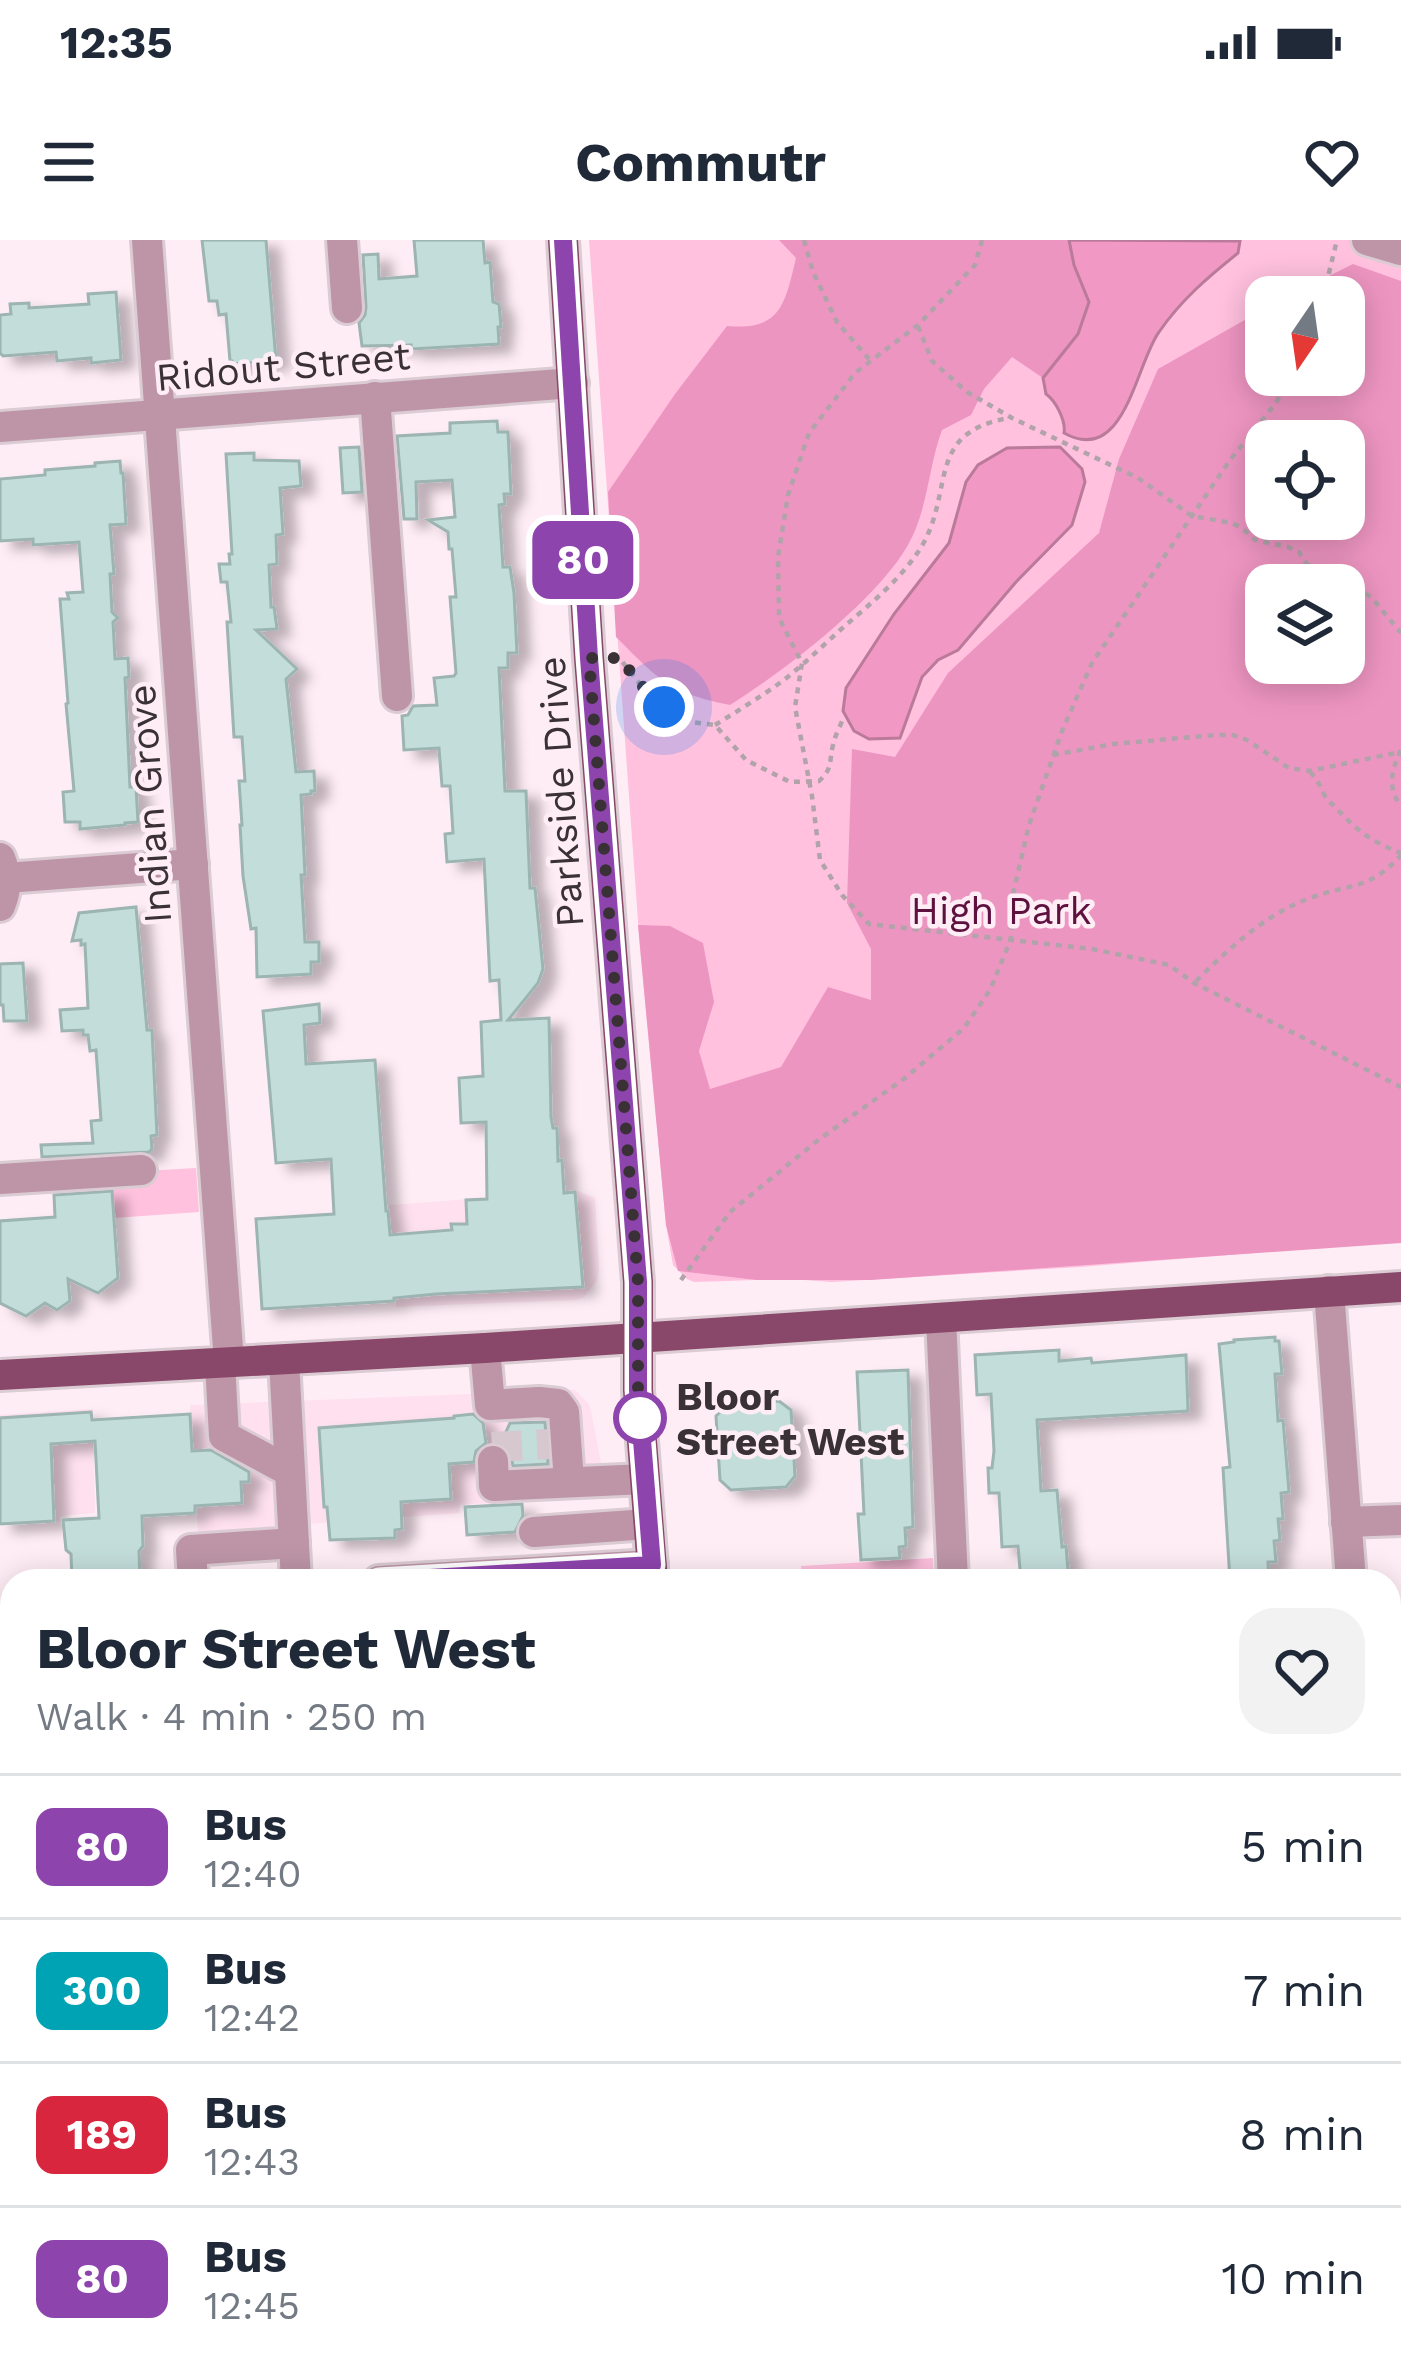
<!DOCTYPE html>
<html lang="en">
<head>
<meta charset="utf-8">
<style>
	:root { --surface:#fff; --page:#f2f2f3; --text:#1f2937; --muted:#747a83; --line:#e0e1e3 }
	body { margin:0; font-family:"Work Sans",sans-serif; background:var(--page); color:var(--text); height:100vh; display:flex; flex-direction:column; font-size:45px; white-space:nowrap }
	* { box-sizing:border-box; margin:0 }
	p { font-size:39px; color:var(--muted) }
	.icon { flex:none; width:66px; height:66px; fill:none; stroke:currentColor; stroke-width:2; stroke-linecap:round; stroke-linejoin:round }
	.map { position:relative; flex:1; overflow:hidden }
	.panel { position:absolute; left:0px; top:1329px; width:1401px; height:807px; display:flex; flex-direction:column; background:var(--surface); border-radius:36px 36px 0 0; box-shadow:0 6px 30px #0003 }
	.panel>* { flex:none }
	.badge { padding:0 24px; border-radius:18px; font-size:42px; line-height:78px }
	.needle { width:78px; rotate:193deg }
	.controls { position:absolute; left:1245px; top:36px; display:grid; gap:24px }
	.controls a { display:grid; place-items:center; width:120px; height:120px; border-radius:24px; background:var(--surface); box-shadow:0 6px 30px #0003; font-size:60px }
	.you { position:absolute; width:60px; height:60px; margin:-30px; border:9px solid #fff; border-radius:50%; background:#1a73e8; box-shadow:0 0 0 18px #1a73e833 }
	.map>.badge { position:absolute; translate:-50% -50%; box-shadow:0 0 0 6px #fff }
	.round { display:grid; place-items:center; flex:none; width:126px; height:126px; border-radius:36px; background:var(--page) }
	.summary { display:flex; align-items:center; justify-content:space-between; height:204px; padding:0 36px }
	h1 { font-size:57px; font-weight:700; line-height:90px }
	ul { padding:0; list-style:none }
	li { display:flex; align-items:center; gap:36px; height:144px; padding:0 36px; border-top:3px solid var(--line) }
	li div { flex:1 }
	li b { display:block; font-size:45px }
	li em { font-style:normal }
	li .badge { min-width:132px; font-weight:700; text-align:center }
	.status { display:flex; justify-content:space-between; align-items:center; height:84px; padding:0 60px; background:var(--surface); direction:ltr }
	.status svg { height:33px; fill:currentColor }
	header { display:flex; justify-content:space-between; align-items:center; height:156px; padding:0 36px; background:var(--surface); font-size:54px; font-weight:700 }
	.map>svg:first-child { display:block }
</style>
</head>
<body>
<div class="status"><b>12:35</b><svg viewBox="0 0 49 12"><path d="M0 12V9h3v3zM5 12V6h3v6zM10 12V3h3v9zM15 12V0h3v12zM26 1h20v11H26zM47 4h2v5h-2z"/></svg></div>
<header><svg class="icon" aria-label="menu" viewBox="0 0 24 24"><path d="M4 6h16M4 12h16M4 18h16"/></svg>Commutr<svg class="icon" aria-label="heart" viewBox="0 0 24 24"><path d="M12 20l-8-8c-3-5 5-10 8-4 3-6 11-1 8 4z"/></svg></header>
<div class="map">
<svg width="1401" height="2135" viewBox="0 0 1401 2135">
	<defs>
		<filter id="shadow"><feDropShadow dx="13" dy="8" stdDeviation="6" flood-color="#0004"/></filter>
	</defs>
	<rect width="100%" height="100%" fill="#ffedf5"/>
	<g fill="#fee0ee">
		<polygon points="577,951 595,958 599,1029 597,1041 584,1057 577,1060 396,1067 389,965"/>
		<polygon points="575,1150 588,1163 591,1171 607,1254 460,1265 459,1273 198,1292 190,1165"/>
		<polygon points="93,1169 95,1273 60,1276 59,1281 0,1284 0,1175"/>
		<polygon points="740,2124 973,2124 973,2135 741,2135"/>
	</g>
	<g fill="#ffc1de" fill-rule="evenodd">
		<path d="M589,0H1401V1001L1080,1027L832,1042L790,1039L694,1042L687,1039L673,1025L666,985L640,709ZM1266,57H1344V135H1266ZM1266,201H1344V279H1266ZM1266,345H1344V423H1266Z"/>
		<polygon points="196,928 199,972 114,978 111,933"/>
		<polygon points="933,1318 934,1341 802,1341 801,1326"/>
	</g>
	<g fill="#ed95c1" fill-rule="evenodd">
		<path d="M779,0H1069L1074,25L1089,62L1078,94L1043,138L1012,117L984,149L971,175L942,190C928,228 928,270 908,305C877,360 783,432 730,465C669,453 658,439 616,397L608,252L675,154L727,86C781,91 785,64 796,18Z"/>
		<path d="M1353,24L1401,41V1003L871,1040H757L678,1031L666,985L638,685L670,686L703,703L714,762L699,811L710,849L781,827L828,747L871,760V709L847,663L852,509L895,517L948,433L1099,293L1119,219L1158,129L1266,68V135H1344V57H1287ZM1266,201H1344V279H1266ZM1266,345H1344V423H1266Z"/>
	</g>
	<g fill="#f199c4" stroke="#ba7a99" stroke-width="3">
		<path d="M1069,0L1240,1L1238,13C1208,37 1181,60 1159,92C1136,123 1125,227 1064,193C1066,181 1056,161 1046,154L1043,138L1078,94L1089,62L1074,25Z"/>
		<polygon points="1060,207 1082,229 1085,242 1072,285 1016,342 958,410 938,420 922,437 900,498 869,499 854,491 843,471 846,448 894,374 949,303 966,242 978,225 1007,208"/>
	</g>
	<g fill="#c3ddda" stroke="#9cb4b2" stroke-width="3" filter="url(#shadow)">
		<polygon points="202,0 266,0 276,121 233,124 232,121 230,121 226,74 219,75 217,61 209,61"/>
		<polygon points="414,0 483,0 485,23 490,22 493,62 499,64 501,87 498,87 499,104 411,109 411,105 362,106 359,83 365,75 366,67 363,15 378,14 379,39 417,36"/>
		<polygon points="116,52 121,120 91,123 91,118 57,121 56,112 3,116 0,113 0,75 11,74 10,64 29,63 29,68 89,64 88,54"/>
		<polygon points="497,181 498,192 508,192 511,254 504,254 505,264 499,265 503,327 510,327 514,353 517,413 508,413 508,428 499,428 505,551 526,551 530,648 535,648 543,729 538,743 508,780 549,778 551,877 553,888 557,888 558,921 562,920 564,953 575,952 583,1047 436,1054 394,1058 394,1061 262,1069 256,979 334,974 331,919 276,923 263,771 319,764 320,783 304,785 306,824 375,820 386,971 388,971 390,995 452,990 451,984 467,984 466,960 487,959 486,882 461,883 459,838 483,836 481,782 501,780 499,740 490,741 484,619 447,622 445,594 453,593 450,546 442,546 439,508 404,510 402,476 408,475 413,466 437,465 434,438 454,436 456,433 450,357 456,357 452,309 449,309 448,292 428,280 455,277 452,240 416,242 417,279 404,279 397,196 450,193 450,183"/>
		<polygon points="359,207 362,252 343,253 340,208"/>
		<polygon points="254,213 254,220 299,221 301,246 280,248 283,294 276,295 277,324 269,325 271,367 274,367 277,389 256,390 297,429 286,439 296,532 314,531 315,551 311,551 311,554 301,555 305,635 301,635 305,702 319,702 319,722 311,722 311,734 257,737 256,688 251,689 243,636 240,585 242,585 239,541 245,541 242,497 234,497 227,382 231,382 227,342 221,342 219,324 230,324 229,314 232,314 226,214"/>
		<polygon points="120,221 121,233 123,233 126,284 110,285 114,334 110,334 112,372 118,378 113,382 115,419 128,418 129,437 125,438 130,547 136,547 138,582 125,583 125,585 80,589 80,582 65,582 63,552 74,551 66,464 68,463 60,359 69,359 67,353 83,352 79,302 33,305 33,299 0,301 0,239 45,235 45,230 95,226 95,223"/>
		<polygon points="136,667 147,790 152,790 157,895 151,896 152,909 149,912 42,917 41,905 93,903 91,881 101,880 96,810 90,811 88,795 83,795 83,790 62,791 60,770 88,768 85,704 81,705 81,700 72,701 79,673"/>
		<polygon points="23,723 27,781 4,781 3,765 0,765 0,724"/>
		<polygon points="112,951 118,1038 98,1053 68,1039 70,1061 57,1070 45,1063 26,1076 0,1063 0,981 55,977 54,955"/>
		<polygon points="1275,1097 1275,1101 1279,1101 1282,1134 1275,1134 1278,1181 1283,1180 1289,1252 1281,1253 1283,1279 1278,1279 1280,1300 1274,1301 1276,1322 1268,1322 1269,1341 1230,1341 1223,1228 1230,1227 1219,1104 1234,1102 1234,1100"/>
		<polygon points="1059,1110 1059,1121 1091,1118 1092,1123 1186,1115 1188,1171 1037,1180 1041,1251 1057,1250 1062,1307 1066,1306 1068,1330 1063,1331 1064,1341 1021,1341 1018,1306 1002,1307 999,1253 989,1253 988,1228 992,1228 994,1211 991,1154 977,1155 975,1115"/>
		<polygon points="908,1130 913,1287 905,1288 906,1306 899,1307 900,1318 861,1320 858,1274 864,1274 857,1132"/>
		<polygon points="779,1161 791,1170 795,1236 786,1247 731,1250 720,1240 716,1176 727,1165"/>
		<polygon points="91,1172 92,1180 190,1174 192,1211 211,1210 249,1232 249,1242 241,1242 242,1263 195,1266 195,1273 142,1276 143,1306 139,1311 140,1341 72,1341 71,1314 66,1310 63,1280 99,1278 95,1201 51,1204 54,1281 0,1284 0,1178"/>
		<polygon points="473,1174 483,1183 486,1203 476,1211 474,1222 449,1224 451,1259 401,1262 402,1289 395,1290 395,1298 330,1300 327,1267 324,1267 319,1188 454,1178 454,1176"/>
		<polygon points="545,1182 548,1224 513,1226 510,1212 501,1203 510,1183"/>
		<polygon points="522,1264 523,1276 515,1292 467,1295 465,1267"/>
	</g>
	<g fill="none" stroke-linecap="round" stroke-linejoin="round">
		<polyline stroke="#d7c7cf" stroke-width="30" stroke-dasharray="30 15" stroke-linecap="butt" points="492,1207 551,1204"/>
		<defs>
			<g id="minor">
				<polyline points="147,0 229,1122"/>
				<polyline points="342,0 347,68"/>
				<polyline points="1367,0 1401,10"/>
				<polyline points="375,157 397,456"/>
				<polyline points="0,187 573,143"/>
				<path d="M0,618C7,635 7,649 0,666"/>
				<polyline points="6,638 193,624"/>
				<polyline points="0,939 141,930"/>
				<polyline points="1329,1051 1351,1341"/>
				<polyline points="941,1078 953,1341"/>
				<polyline points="485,1108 490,1165 539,1162 558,1164 564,1172 569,1242"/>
				<polyline points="284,1120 296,1341"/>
				<polyline points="220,1123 224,1196 289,1231"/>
				<polyline points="493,1221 494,1246 645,1239"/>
				<polyline points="1346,1282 1401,1280"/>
				<polyline points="534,1292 648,1284"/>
				<polyline points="193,1341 191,1310 294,1303"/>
				<polyline points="379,1341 652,1325"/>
				<polyline points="1389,1419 1401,1418"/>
				<polyline points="1389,1589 1401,1588"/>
				<polyline points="0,1685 12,1684"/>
				<polyline points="1389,1853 1401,2015"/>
				<polyline points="1389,2039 1401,2038"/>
				<polyline points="349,2124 350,2135"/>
				<polyline points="536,2124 537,2135"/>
				<polyline points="989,2124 990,2135"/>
				<polyline points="1222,2124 1223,2135"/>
				<polyline points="657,2135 709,2130"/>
			</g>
			<g id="major">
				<polyline points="563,0 589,418 638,1042 638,1150 653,1341"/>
				<polyline points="0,1135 485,1108 1401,1047"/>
				<polyline points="708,2124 709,2135"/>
			</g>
		</defs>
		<use href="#minor" stroke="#dbcbd2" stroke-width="36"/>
		<use href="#major" stroke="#dbcbd2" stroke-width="36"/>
		<g stroke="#b1a3aa" stroke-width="4.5" stroke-dasharray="6 6" stroke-linecap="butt">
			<polyline points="804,0 813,32 837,82 869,119"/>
			<polyline points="982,0 975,25 918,85 855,133 809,193 788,255 778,317 779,378 802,423 795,467 812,556 820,620 842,655 869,684 1092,709 1169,725 1194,743 1401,847"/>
			<polyline points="1323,57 1337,0"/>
			<polyline points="918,86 932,121 967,152 1012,178 1138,238 1192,276 1232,283 1242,288 1255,300 1288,307 1299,312 1306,323 1325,339 1349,341 1372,358 1401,393"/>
			<path d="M612,418L620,419L640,444L665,467L692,482L715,485L746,520L790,542L819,541C833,529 829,521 833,505C835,495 841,485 844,476"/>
			<path d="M715,485C736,472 757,459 777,445C802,427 824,404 847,384C874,361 905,335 923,304C954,249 926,192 1009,178"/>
			<path d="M1401,510C1391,532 1387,546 1401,567"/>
			<polyline points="1053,515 1113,504 1215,495 1233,495 1247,500 1289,528 1309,531 1400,512"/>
			<path d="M1310,532C1319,541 1320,547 1325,556C1329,564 1333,563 1338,570C1357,591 1374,603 1401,613"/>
			<path d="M1196,741C1230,708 1264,675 1310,658C1350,643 1369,651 1401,615"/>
			<polyline points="681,1040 730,972 817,901 905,838 964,788 990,750 1011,699 1012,658 1029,585 1062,491 1092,423 1230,220 1275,164 1293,135"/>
			<polyline points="1164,2124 1165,2135"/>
			<polyline points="749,2131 749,2135"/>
		</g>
		<use href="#minor" stroke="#bd95a7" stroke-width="30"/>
		<use href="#major" stroke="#894769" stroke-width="30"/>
		<defs>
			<polyline id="rail" points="0,1422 12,1421"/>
		</defs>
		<use href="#rail" stroke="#84787e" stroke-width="12"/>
		<use href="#rail" stroke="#ffedf5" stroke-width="8" stroke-dasharray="22" stroke-linecap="butt"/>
	</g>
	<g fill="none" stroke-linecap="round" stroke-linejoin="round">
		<defs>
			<polyline id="line" points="379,1341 652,1325 638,1150 638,1042 589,418 563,0"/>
		</defs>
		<use href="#line" stroke="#fff" stroke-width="27"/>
		<use href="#line" stroke="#8e44ad" stroke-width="18"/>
		<polyline stroke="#393135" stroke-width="12" stroke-dasharray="0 21.6" points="640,1178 641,1195 638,1150 638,1042 589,418 620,418 640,444 664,467"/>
	</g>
	<circle fill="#fff" stroke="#8e44ad" stroke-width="6" cx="640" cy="1178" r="24"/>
	<g text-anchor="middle" stroke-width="9" stroke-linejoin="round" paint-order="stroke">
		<g font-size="39" fill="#393135" stroke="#ffedf5">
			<text transform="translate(283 126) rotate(-5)" y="14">Ridout Street</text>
			<text transform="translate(560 552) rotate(-94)" y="14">Parkside Drive</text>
			<text transform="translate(149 564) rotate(-94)" y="14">Indian Grove</text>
		</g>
		<g font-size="39" fill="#5e113f" stroke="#ffedf5">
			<text x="1001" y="684">High Park</text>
		</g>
		<g font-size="39" font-weight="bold" fill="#393135" stroke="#ffedf5" text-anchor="start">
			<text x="676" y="1170">Bloor<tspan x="676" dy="45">Street West</tspan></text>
		</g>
	</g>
</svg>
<div class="controls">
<a><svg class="needle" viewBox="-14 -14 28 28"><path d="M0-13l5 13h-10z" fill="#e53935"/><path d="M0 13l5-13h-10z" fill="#747a83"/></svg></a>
<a><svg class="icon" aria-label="locate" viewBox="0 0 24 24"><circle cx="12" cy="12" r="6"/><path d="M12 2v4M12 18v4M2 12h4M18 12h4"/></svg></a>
<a><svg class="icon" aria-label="layers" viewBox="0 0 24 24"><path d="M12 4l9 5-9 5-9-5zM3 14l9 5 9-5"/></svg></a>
</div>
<div class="you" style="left:664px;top:467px"></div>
<b class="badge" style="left:583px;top:320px;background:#8e44ad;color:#fff">80</b>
<section class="panel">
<div class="summary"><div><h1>Bloor Street West</h1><p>Walk · 4 min · 250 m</p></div><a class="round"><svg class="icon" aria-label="heart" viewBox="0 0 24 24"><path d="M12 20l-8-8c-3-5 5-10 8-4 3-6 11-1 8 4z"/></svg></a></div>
<ul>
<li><span class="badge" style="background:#8e44ad;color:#fff">80</span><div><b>Bus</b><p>12:40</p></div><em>5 min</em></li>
<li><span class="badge" style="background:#00a3b4;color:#fff">300</span><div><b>Bus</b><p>12:42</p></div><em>7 min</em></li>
<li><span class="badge" style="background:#d7263d;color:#fff">189</span><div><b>Bus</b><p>12:43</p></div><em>8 min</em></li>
<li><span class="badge" style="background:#8e44ad;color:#fff">80</span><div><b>Bus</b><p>12:45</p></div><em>10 min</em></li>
</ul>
</section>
</div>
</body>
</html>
